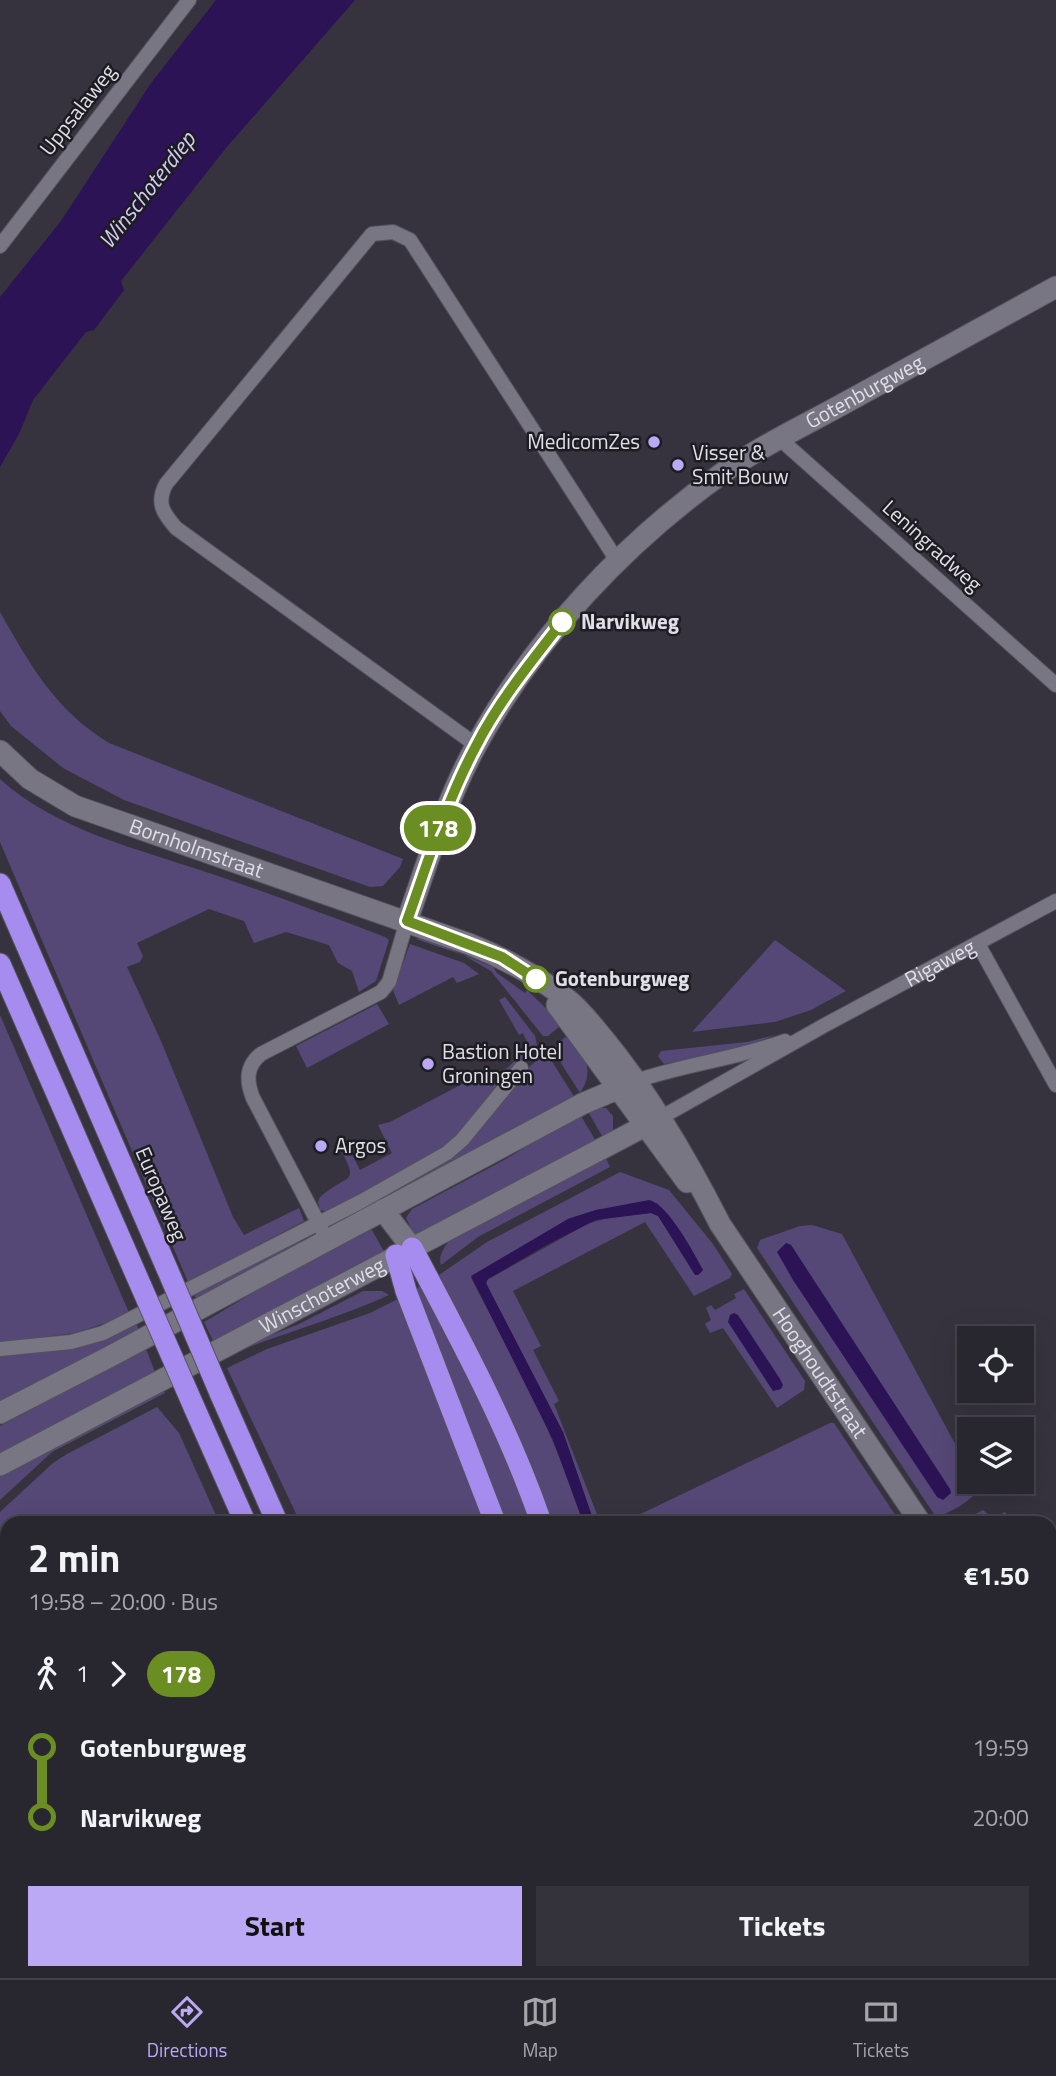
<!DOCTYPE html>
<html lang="en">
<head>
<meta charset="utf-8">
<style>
	:root { --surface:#28262f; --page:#34323b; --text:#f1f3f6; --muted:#a5a5aa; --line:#44434b; --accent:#bca9f5 }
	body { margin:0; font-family:"Titillium Web",sans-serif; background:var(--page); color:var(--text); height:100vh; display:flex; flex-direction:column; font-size:26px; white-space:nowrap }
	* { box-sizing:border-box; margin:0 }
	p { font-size:23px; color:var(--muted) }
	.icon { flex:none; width:38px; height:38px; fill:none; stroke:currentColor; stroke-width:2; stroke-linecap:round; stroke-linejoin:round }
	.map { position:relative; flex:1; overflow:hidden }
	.drawer { position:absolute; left:0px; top:1516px; width:1057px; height:464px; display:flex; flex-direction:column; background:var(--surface); border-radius:21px 21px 0 0; box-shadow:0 7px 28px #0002,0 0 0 2px var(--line) }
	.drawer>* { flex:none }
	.badge { padding:0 14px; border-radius:23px; font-size:24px; line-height:46px }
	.controls { position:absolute; left:957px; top:1326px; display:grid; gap:14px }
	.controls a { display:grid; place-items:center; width:77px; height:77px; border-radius:0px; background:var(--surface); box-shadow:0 7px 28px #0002,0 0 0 2px var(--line); font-size:35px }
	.map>.badge { position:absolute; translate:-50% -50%; box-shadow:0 0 0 4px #fff }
	.legs { display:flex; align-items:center; gap:10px; height:77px; padding:0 28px; font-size:23px }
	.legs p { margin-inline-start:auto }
	.overview { display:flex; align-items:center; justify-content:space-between; height:119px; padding:0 28px }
	h1 { font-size:38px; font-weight:700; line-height:52px }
	.cta { display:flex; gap:14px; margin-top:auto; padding:14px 28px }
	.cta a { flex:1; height:80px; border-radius:0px; background:var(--accent); color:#111; font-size:28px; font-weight:700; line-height:80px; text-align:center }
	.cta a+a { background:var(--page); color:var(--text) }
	ul { padding:0 28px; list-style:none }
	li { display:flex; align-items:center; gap:24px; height:70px; font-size:26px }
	li i { display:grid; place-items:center; width:10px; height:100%; margin:0 9px; background:currentColor }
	li i::after { content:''; width:18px; height:18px; margin:-9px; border:5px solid; border-radius:50%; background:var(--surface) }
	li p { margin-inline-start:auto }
	li:first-child i { background:linear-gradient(#0000 50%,currentColor 0) }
	li:last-child i { background:linear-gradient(currentColor 50%,#0000 0) }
	.tabs { display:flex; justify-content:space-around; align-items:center; height:98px; border-top:2px solid var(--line); background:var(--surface); font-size:19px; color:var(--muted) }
	.tabs a { display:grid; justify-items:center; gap:4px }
	.tabs .current { color:var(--accent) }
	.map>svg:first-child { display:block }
</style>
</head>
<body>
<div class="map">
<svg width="1056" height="1978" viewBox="0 0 1056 1978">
	<rect width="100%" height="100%" fill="#36333f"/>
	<g fill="#554877" fill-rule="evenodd">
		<path d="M0,612C31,666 54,709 109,743L403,859L400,867L383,886L370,887L124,800L63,768L11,726L0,711Z"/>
		<path d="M0,779C56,830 138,849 209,873C268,893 327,915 385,937L389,940L376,981L359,992L352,971L338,963L329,945L286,932L254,943L244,921L209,909L137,943L143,956L140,962L127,967L161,1041L233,1217L244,1235L299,1208L304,1221L188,1282L0,842Z"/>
		<polygon points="422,938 493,967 497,973 525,993 527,990 553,1015 560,1026 548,1036 543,1036 491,971 463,955 416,939"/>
		<polygon points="775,940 846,991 811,1010 775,1022 692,1032"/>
		<polygon points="410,944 464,963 479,974 457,983 453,977 399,1005 393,990"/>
		<path d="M505,997L535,1036L537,1045L520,1063L476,1119L443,1148L372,1189L325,1211L320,1210L318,1202L320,1197C351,1171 361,1187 336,1141L343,1137L360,1170L392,1153L378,1125L390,1122L464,1083L467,1087L507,1068L527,1049L529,1046L523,1033L519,1035L499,1000Z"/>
		<polygon points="377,1004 389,1024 307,1068 296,1046"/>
		<polygon points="0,1015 130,1315 75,1333 0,1343"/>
		<polygon points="775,1035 745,1047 664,1064 658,1056 661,1051 747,1042"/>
		<path d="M571,1036C585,1055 595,1071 580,1093L552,1049L564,1038Z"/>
		<polygon points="546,1052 575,1098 353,1217 337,1221 463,1148 480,1130 528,1068"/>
		<polygon points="590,1108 606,1108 613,1116 613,1130 605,1141 587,1110"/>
		<polygon points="581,1116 597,1143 416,1239 406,1218 412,1209 506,1159 545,1135"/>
		<path d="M604,1154L610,1167L478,1237L441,1265C437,1254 448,1242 455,1234Z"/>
		<polygon points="620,1172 669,1190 713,1244 732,1274 730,1278 694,1296 645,1222 513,1291 541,1346 533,1350 559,1401 554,1404 600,1522 594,1522 563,1432 486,1286 487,1280 589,1223 608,1218 651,1213 658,1216 698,1275 703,1270 681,1234 657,1203 596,1210 568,1219 471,1278 536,1402 564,1468 583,1522 551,1522 440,1282 439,1275 487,1242"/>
		<path d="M812,1225L842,1234L967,1466L969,1465L970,1482H982C976,1499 957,1508 941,1516L934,1514L757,1248L760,1240L800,1226ZM786,1243L791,1245L865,1362L793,1280Z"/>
		<path d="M367,1226L372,1230L386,1255L215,1345L204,1322C259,1291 310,1254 367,1226Z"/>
		<polygon points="305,1236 297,1248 196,1299 193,1292"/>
		<polygon points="423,1284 476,1383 536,1522 501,1522 414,1290"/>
		<polygon points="744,1289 805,1381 804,1390 777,1408 723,1328 710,1333 705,1324 711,1320 706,1308 711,1305 715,1310 736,1298 734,1294"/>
		<path d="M363,1291H382L389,1295C335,1320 277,1334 223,1358L222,1355L299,1324Z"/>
		<polygon points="396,1300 400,1301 487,1522 300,1522 227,1368 267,1349 370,1313"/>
		<polygon points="136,1323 140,1332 0,1403 0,1356 85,1346"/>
		<polygon points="146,1349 157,1377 0,1458 0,1426"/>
		<polygon points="162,1388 165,1393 52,1452 0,1500 0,1474"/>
		<polygon points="157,1407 179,1433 219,1522 7,1522 7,1686 0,1673 0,1512 53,1463 67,1454"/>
		<polygon points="830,1423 834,1423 900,1522 624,1522"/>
		<polygon points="983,1510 993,1518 1005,1512 1012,1522 959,1522"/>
		<polygon points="1056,1568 1056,1650 1050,1640 1050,1574"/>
		<polygon points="0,1751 7,1764 7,1862 0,1849"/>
		<polygon points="1050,1842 1056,1853 1056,1978 727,1978 738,1972 1050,1972"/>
		<polygon points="0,1890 7,1901 7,1972 50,1972 54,1978 0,1978"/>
		<polygon points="171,1972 332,1972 326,1978 177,1978"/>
		<polygon points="355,1972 413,1972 415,1978 350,1978"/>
		<polygon points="484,1972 572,1972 572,1978 485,1978"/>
	</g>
	<g fill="#2c1355">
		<polygon points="216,0 355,0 226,148 121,281 124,290 94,330 86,332 33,400 19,434 0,467 0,297 61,221 151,83"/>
		<path d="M649,1200C668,1204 694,1253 703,1270L698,1275H695L658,1216L651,1213L596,1220L548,1244L488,1279L486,1283L563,1432L594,1522H583L553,1440L471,1276L568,1219L596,1210Z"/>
		<polygon points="786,1243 791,1245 950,1489 951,1493 943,1500 937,1497 793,1280 777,1252"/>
		<polygon points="734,1313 738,1315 780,1379 783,1385 781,1389 773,1391 728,1322 730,1315"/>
	</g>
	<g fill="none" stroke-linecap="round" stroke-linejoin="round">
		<defs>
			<g id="street">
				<polyline points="0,246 189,0"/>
				<polyline points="780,439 1056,685"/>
				<path d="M476,745L176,528C163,513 156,503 166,484L372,234L393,232L410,240L618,562"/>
				<polyline points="978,944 1056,1085"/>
				<path d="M636,1081C685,1064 736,1059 785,1041"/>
				<path id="s1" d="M660,1118L825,1025L1056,901"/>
				<path d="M322,1230L253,1098C246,1081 246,1066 261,1054L381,992L389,982L407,921"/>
				<polyline points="0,1349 71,1342 103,1333 362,1201 447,1153 462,1140 521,1068"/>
				<polyline points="1050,1803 1056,1800"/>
				<polyline points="0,1861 7,1874"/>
				<polyline points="60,1972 63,1978"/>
				<polyline points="712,1978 723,1972"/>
			</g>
			<g id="secondary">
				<path id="s2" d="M0,751L30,779L75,806L469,944C504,958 537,976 567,999C581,1010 592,1025 603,1038C650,1095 687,1159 720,1224L920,1522"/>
				<path id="s3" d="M407,921C428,861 446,800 477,744C535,638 625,542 724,472C761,446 803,426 843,404C914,365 985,326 1056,287"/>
				<polyline points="557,1005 687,1182"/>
				<polyline points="383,1210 412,1248"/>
				<polyline points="0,1413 109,1357 582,1104 636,1081"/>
				<path id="s4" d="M0,1465L660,1118"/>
				<polyline points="1050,1736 1056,1747"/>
			</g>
			<g id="highway">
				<polyline points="0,884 168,1271"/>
				<polyline points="0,964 141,1286"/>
				<path d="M412,1248C459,1337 508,1426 541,1522"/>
				<polyline points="396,1255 406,1291 495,1522"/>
				<polyline points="220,1393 277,1522"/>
				<polyline points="194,1407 245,1522"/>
				<polyline points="0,1688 7,1701"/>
				<polyline points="0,1735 7,1748"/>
				<polyline points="126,1972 129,1978"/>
				<polyline points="159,1972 164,1978"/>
				<polyline points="427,1972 429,1978"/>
				<polyline points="457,1972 459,1978"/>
				<polyline points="581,1972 581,1978"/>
				<polyline points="338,1978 343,1972"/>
			</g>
		</defs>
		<use href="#street" stroke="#54525c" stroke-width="16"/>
		<use href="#secondary" stroke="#54525c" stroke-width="23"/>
		<use href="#highway" stroke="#54525c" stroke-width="23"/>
		<use href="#street" stroke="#787683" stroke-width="14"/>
		<use href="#secondary" stroke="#787683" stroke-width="21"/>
		<use href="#highway" stroke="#a78cef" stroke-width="21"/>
		<defs>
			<g id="highway-bridge">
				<polyline points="168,1271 220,1393"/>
				<polyline points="141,1286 194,1407"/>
			</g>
		</defs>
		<use href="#highway-bridge" stroke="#54525c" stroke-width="23" stroke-linecap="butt"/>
		<use href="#highway-bridge" stroke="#a78cef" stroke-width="21"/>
	</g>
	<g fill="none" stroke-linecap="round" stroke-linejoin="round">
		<defs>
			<path id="line-1" d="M536,979L502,957L407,921C428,862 446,802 476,746C499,701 531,662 562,622"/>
		</defs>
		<use href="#line-1" stroke="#fff" stroke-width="16"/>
		<use href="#line-1" stroke="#6b8e23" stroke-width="10"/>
	</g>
	<g fill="#bca9f5" stroke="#1d1c22" stroke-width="2.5">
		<circle cx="654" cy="442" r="7"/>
		<circle cx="678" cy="465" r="7"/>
		<circle cx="428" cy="1064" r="7"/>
		<circle cx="321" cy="1146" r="7"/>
	</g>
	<g fill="#fff" stroke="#6b8e23" stroke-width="3.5">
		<circle cx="562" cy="622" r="12"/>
		<circle cx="536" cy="979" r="12"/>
	</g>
	<g text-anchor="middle" stroke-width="5" stroke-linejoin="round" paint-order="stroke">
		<g font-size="21" fill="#e0dee6" stroke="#1d1c22">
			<text transform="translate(78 110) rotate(-52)" y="7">Uppsalaweg</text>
			<text dy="7" stroke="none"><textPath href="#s3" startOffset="723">Gotenburgweg</textPath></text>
			<text transform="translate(932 546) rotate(42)" y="7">Leningradweg</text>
			<text dy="7" stroke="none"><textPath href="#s2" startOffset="222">Bornholmstraat</textPath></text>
			<text dy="7" stroke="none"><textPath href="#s1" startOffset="320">Rigaweg</textPath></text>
			<text transform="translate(161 1194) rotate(67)" y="7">Europaweg</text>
			<text dy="7" stroke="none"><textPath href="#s4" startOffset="364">Winschoterweg</textPath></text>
			<text dy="7" stroke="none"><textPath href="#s2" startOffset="1076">Hooghoudtstraat</textPath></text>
		</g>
		<g font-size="21" fill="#e0dee6" stroke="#1d1c22" text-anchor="start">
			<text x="640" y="449" text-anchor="end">MedicomZes</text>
			<text x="692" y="460">Visser &amp;<tspan x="692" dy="24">Smit Bouw</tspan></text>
			<text x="442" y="1059">Bastion Hotel<tspan x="442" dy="24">Groningen</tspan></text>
			<text x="335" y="1153">Argos</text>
		</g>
		<g font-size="21" font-weight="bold" fill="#e0dee6" stroke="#1d1c22" text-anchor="start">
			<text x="581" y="629">Narvikweg</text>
			<text x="555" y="986">Gotenburgweg</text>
		</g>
		<g font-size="23" font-style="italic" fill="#d3cbf3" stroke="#1d1c22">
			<text transform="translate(147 190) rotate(-52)" y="8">Winschoterdiep</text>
		</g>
	</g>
</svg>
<div class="controls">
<a><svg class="icon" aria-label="locate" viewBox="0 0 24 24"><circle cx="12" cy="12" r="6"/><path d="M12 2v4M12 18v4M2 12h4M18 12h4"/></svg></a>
<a><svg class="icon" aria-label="layers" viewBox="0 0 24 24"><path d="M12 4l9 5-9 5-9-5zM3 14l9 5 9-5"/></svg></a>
</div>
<b class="badge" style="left:438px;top:828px;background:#6b8e23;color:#fff">178</b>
<section class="drawer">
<div class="overview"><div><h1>2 min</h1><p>19:58 – 20:00 · Bus</p></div><b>€1.50</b></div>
<div class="legs"><svg class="icon" aria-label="walk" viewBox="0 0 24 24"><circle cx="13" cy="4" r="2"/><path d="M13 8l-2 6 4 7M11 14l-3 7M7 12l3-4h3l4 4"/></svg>1<svg class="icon" aria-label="forward" viewBox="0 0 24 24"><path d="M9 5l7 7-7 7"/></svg><b class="badge" style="background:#6b8e23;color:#fff">178</b></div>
<ul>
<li><i style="color:#6b8e23"></i><b>Gotenburgweg</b><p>19:59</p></li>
<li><i style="color:#6b8e23"></i><b>Narvikweg</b><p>20:00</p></li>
</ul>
<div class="cta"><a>Start</a><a>Tickets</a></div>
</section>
</div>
<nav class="tabs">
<a class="current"><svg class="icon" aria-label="directions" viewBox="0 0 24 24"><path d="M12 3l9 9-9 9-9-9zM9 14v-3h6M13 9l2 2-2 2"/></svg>Directions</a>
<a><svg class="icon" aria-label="map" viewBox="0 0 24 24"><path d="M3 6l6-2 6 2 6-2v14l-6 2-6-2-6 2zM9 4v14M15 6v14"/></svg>Map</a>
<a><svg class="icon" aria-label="tickets" viewBox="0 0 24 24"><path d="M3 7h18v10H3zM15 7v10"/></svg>Tickets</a>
</nav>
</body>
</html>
